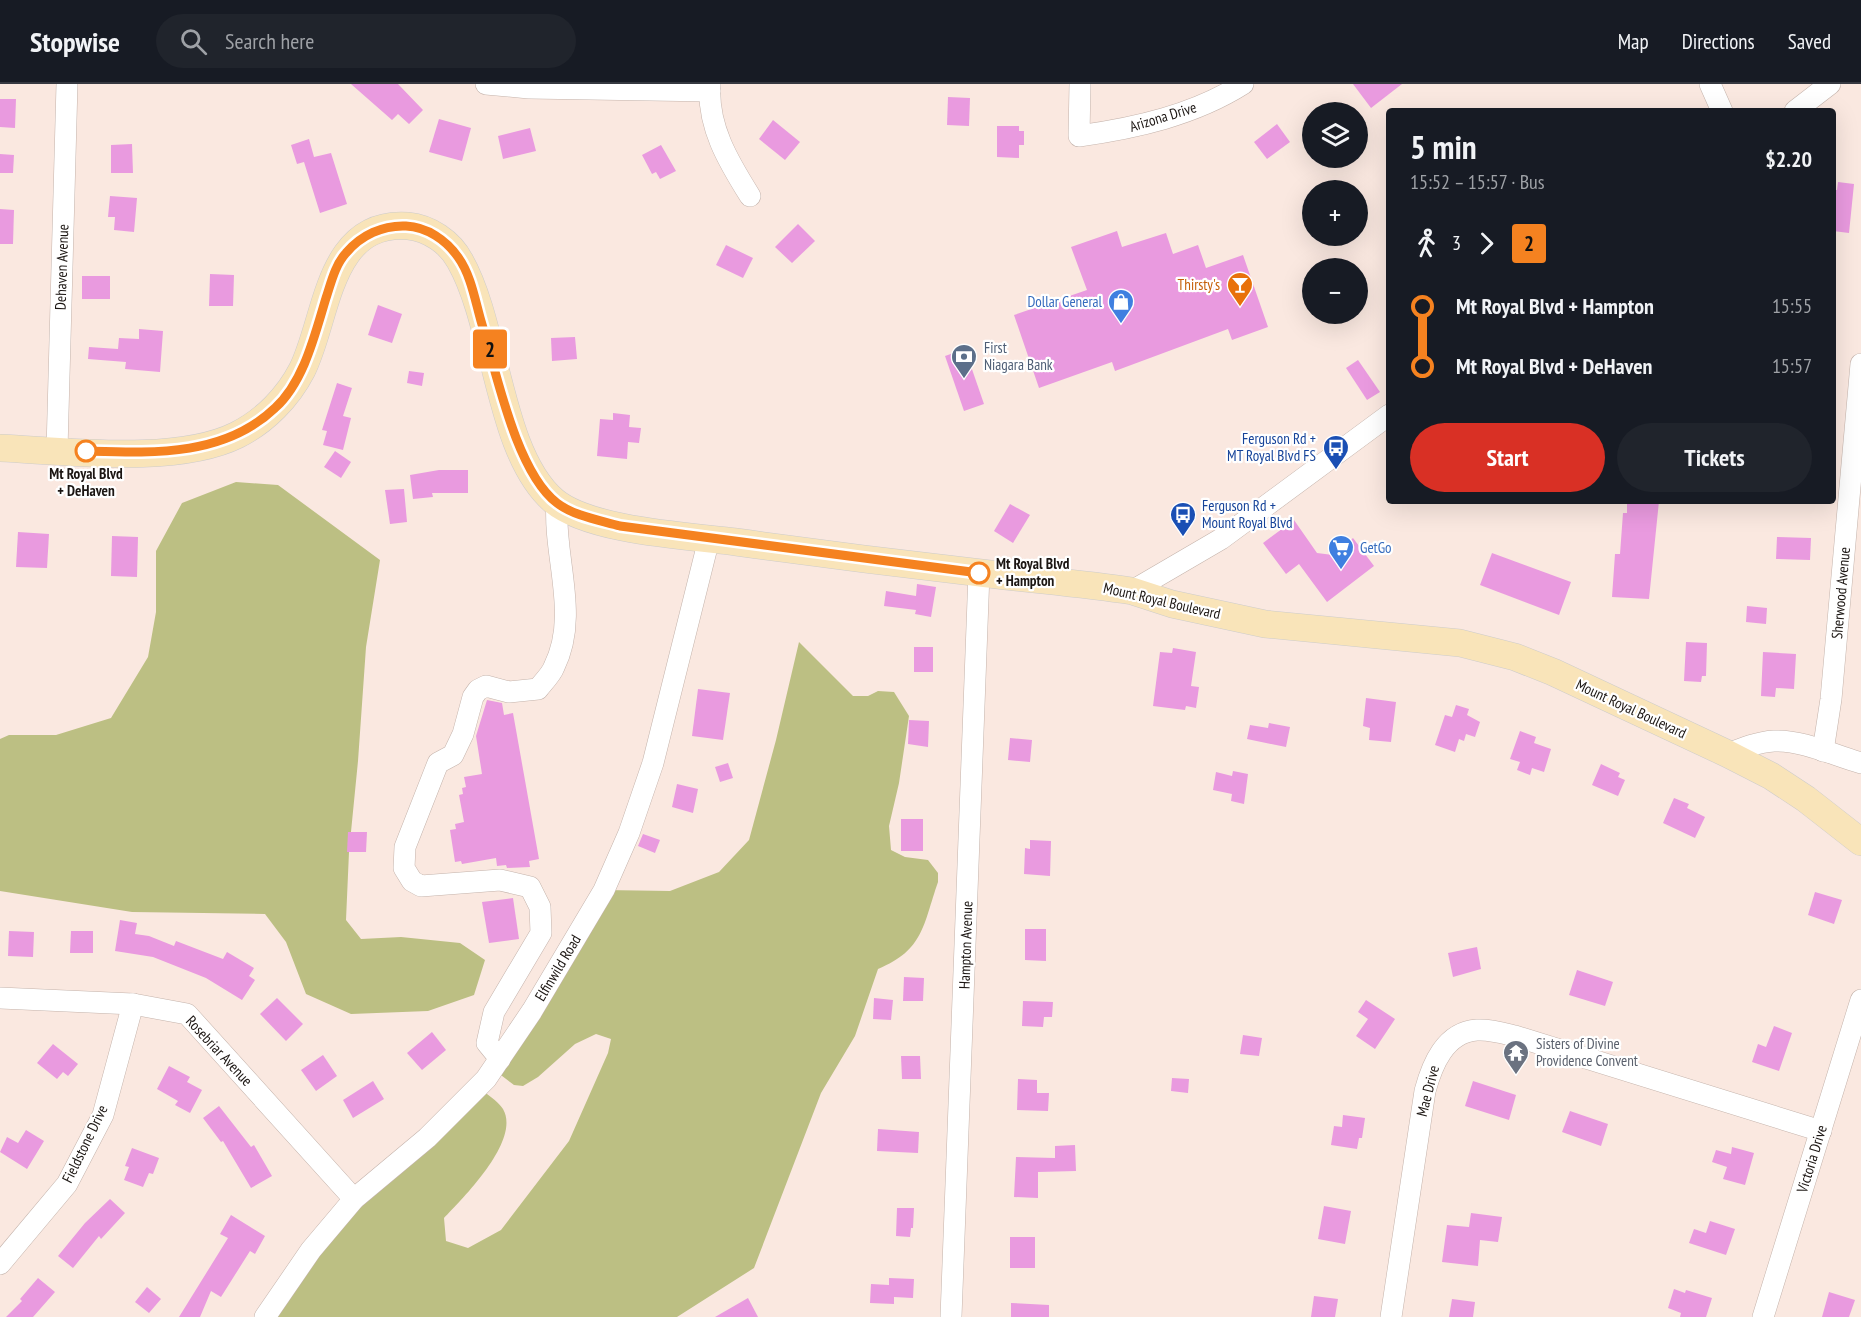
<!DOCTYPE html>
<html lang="en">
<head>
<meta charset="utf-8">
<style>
	:root { --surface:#171b24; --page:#20242c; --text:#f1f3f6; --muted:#9ea1a6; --line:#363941; --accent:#d93025 }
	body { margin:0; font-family:"PT Sans Narrow",sans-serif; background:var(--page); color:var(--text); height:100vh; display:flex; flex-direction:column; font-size:22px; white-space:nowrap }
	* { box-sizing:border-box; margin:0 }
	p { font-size:20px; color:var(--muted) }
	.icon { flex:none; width:33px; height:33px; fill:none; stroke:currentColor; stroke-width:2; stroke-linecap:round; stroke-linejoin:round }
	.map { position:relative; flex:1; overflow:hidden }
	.panel { position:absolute; left:1386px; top:24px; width:450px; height:396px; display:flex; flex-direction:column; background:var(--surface); border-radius:6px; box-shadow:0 6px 24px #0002 }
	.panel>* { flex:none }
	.badge { padding:0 12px; border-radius:4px; font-size:21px; line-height:39px }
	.tools { position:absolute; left:1302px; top:18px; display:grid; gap:12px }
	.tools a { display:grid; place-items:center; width:66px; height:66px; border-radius:50%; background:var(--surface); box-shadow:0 6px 24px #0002; font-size:30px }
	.map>.badge { position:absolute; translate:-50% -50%; box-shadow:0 0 0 3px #fff }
	.legs { display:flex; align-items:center; gap:9px; height:66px; padding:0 24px; font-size:20px }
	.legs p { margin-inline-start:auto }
	.summary { display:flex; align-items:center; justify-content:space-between; height:102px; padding:0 24px }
	h1 { font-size:33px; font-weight:600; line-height:45px }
	.action { display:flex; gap:12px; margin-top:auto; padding:12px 24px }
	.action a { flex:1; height:69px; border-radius:36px; background:var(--accent); color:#fff; font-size:24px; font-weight:600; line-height:69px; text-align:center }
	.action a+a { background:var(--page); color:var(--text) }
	ul { padding:0 24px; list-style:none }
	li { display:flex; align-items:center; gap:21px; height:60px; font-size:22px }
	li i { display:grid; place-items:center; width:9px; height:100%; margin:0 8px; background:currentColor }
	li i::after { content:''; width:15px; height:15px; margin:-8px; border:4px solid; border-radius:50%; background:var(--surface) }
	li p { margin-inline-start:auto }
	li:first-child i { background:linear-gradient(#0000 50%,currentColor 0) }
	li:last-child i { background:linear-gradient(currentColor 50%,#0000 0) }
	header { display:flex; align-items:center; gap:36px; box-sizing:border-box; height:84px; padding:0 30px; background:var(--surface); border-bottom:2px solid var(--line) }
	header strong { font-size:28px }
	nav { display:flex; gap:33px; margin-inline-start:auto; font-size:21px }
	.search { width:420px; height:54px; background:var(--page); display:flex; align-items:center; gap:15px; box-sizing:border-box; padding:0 21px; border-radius:33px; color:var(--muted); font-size:22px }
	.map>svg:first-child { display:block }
</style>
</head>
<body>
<header>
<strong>Stopwise</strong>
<div class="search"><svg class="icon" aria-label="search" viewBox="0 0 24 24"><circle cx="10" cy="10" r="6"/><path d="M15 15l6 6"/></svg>Search here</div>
<nav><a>Map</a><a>Directions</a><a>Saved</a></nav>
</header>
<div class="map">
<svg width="1861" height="1233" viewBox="0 0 1861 1233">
	<rect width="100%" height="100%" fill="#fae8e0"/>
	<g fill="#bcbf83">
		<polygon points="236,398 278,401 380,476 366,563 358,677 349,768 346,836 361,855 401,853 460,859 485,876 474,911 428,927 351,930 306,910 286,858 265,830 132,828 0,807 0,655 9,651 56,651 111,634 148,573 156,528 156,467 182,419"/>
		<path d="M799,558L853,612H868L878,607L894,608L909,632L899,699L889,742L891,766L905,773L928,776L938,789V798C923,841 924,866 878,885L855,952L821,1009L754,1184L677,1233H265L311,1166L478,1003C485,1009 498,1017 503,1025C521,1056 464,1113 444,1134L446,1157L468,1164L501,1146L569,1057L608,969L611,955L596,950L575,960L538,993L523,1002L514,1001L493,985L604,806L670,807L719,788L749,756L776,656Z"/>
	</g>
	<g fill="#e99adf">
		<polygon points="351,0 398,0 423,26 409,40 398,30 392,36"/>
		<polygon points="1353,0 1402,0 1371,24"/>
		<polygon points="948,13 970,14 969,42 947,41"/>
		<polygon points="0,15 16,15 15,44 0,43"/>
		<polygon points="439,35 471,44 462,77 429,68"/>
		<polygon points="773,36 800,58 785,76 759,55"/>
		<polygon points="1277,40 1290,58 1267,75 1254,58"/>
		<polygon points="997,42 1019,42 1019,47 1024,47 1024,61 1019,61 1019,74 997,73"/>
		<polygon points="530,44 536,67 503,75 498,52"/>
		<polygon points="309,55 314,73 331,69 347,120 320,129 304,78 297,80 291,61"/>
		<polygon points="132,60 133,89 111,89 111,61"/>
		<polygon points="661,61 676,87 660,95 656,88 652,90 642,71"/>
		<polygon points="0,70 14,71 13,89 0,89"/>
		<polygon points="1838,98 1854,100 1849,149 1833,147 1833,106 1837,106"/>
		<polygon points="110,112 137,114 134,148 114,146 115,133 108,133"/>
		<polygon points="0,125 14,126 13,160 0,160"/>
		<polygon points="798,140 815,157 792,179 775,163"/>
		<polygon points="1117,147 1122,163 1166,149 1173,170 1198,161 1206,184 1243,171 1268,243 1232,256 1228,245 1115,287 1112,278 1039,304 1014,231 1087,206 1071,163"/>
		<polygon points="726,161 753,174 743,194 716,181"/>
		<polygon points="210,190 234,191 233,222 209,222"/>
		<rect x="82" y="192" width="28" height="23"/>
		<polygon points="378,221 402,230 392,259 368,251"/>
		<polygon points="139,245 163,247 160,288 125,285 126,278 88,275 89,263 118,265 119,254 139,255"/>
		<polygon points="575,253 577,275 552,277 551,254"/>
		<polygon points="965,265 984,320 964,327 945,272"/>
		<polygon points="1358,276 1380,308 1367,316 1346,284"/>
		<polygon points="409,287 424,289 422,302 407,299"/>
		<polygon points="337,299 352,304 343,332 351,334 343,366 323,361 327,347 322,346"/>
		<polygon points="613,329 630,331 629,343 641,344 639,359 628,358 627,375 597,372 600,335 613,336"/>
		<polygon points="335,367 351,378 341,394 324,383"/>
		<polygon points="439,386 468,386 468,409 432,409 433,413 413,415 410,391"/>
		<polygon points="404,405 407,438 390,440 385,406"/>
		<polygon points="1627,417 1659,417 1649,515 1612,513 1615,470 1620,470 1623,429 1627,429"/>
		<polygon points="1010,420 1030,431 1013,459 994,447"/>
		<polygon points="1294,436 1317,469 1333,471 1353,454 1374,482 1327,518 1299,480 1286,490 1263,459"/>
		<polygon points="18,448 49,450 47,484 16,483"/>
		<polygon points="112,452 138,453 137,493 111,492"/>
		<polygon points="1777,453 1811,454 1810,476 1776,475"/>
		<polygon points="1492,469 1571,498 1559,531 1480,501"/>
		<polygon points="917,500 936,503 931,533 915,530 916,526 884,522 886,507 916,512"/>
		<polygon points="1747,522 1767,524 1766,540 1746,538"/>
		<polygon points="1686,558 1707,559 1706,592 1702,592 1701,598 1684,597"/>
		<rect x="914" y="563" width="19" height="25"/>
		<polygon points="1173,564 1196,568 1191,602 1199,603 1196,624 1186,622 1185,626 1153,622 1160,568 1172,569"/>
		<polygon points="1763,568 1796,570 1794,605 1776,604 1775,613 1761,612"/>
		<polygon points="698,605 730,609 723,656 692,652"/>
		<polygon points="1366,614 1396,618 1391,658 1369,656 1370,644 1363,642"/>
		<polygon points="487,616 502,619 504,631 513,629 539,775 529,777 530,783 507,784 506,781 497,782 496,774 462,780 461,777 455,778 450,746 456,745 455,740 464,738 459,711 463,710 462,704 466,703 464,693 482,690 476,652"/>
		<polygon points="1456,621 1469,625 1467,631 1480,638 1475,653 1466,650 1464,657 1459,655 1455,668 1435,661 1445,631 1452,633"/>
		<polygon points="909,636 929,637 928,663 908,660"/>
		<polygon points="1269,639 1290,643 1286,663 1247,655 1250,641 1268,644"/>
		<polygon points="1520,647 1536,653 1534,659 1551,665 1544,688 1532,684 1530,691 1517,686 1520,678 1510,675"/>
		<polygon points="1010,654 1032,656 1030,678 1008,676"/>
		<polygon points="728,679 733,694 720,698 715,683"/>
		<polygon points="1601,680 1620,689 1618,693 1625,696 1618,712 1592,701"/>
		<polygon points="1233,687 1248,690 1244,720 1231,717 1232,710 1213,706 1216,688 1232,692"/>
		<polygon points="677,700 698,705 693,729 672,723"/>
		<polygon points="1674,714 1689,720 1687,724 1705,733 1695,754 1663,739"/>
		<rect x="901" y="735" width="22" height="32"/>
		<polygon points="348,748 367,748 366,768 347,768"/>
		<polygon points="643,750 660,756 655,769 638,762"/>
		<polygon points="1030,756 1051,757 1050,792 1024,790 1025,764 1030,765"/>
		<polygon points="1815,808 1842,816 1834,840 1808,831"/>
		<polygon points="513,814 519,855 489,859 482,818"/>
		<polygon points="120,836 137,839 135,850 149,852 174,862 176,857 223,875 227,868 254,884 249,892 255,896 242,916 206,894 153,873 115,867"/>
		<polygon points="1025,845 1046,845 1046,877 1025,876"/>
		<polygon points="9,847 34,848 33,873 8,872"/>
		<polygon points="71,847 93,847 93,869 70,869"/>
		<polygon points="1477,863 1481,885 1453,893 1448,869"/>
		<polygon points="1577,886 1613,898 1605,922 1569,911"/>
		<polygon points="904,893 924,894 923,917 903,917"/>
		<polygon points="277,914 303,940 286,957 260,930"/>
		<polygon points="874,914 893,916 891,936 873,935"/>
		<polygon points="1366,916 1395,935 1375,965 1356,952 1368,935 1358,928"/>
		<polygon points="1023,917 1053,918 1052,933 1044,933 1043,943 1022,942"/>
		<polygon points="1774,942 1792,949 1779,987 1752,978 1758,960 1766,963"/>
		<polygon points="432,948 446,966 422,986 407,969"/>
		<polygon points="1243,951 1262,954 1259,972 1240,970"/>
		<polygon points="53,960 78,980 68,992 63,988 57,995 37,979"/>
		<polygon points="323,971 337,992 316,1007 301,986"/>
		<polygon points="901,972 920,972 921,995 902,995"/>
		<polygon points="169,982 190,993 187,998 202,1006 190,1029 175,1021 178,1017 157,1005"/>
		<polygon points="1172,994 1189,995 1188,1009 1171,1007"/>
		<polygon points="1018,995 1037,996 1037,1009 1049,1009 1048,1027 1017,1026"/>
		<polygon points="373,997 384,1015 353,1034 343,1016"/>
		<polygon points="1473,997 1516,1011 1509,1036 1465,1022"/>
		<polygon points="219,1022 251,1063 254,1061 272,1092 251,1104 223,1057 221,1058 203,1034"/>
		<polygon points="1570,1027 1608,1040 1601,1062 1562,1048"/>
		<polygon points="1343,1031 1365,1034 1362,1054 1359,1054 1357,1065 1331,1061 1334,1042 1342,1043"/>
		<polygon points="878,1045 919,1048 918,1069 877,1067"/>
		<polygon points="26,1046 44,1057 27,1085 0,1068 7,1053 18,1059"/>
		<polygon points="1075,1061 1076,1087 1038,1088 1038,1114 1014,1113 1016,1073 1055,1074 1055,1062"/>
		<polygon points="1732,1063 1754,1069 1745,1101 1723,1095 1727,1083 1712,1078 1716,1066 1731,1070"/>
		<polygon points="132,1064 159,1074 153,1090 149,1089 143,1103 124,1096 129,1083 125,1082"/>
		<polygon points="110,1115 125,1129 101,1155 99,1152 73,1184 58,1172 85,1139"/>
		<polygon points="1324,1122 1351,1127 1345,1160 1318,1155"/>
		<polygon points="897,1124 914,1124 913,1144 911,1144 910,1153 896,1152"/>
		<polygon points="1471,1129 1502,1133 1498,1158 1480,1156 1478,1182 1442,1178 1447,1141 1469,1143"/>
		<polygon points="231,1131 265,1152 255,1170 250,1167 221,1213 211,1207 200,1233 179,1233 228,1154 220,1150"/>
		<polygon points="1710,1137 1735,1145 1726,1171 1689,1159 1694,1145 1706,1149"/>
		<rect x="1010" y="1153" width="25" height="31"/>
		<polygon points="38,1194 55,1208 33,1233 6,1233 22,1217 20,1215"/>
		<polygon points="889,1194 914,1195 913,1214 894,1213 894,1220 870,1219 871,1200 889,1201"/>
		<polygon points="147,1203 161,1215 149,1229 135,1218"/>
		<polygon points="1674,1205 1685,1209 1686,1206 1712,1214 1706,1233 1680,1233 1681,1229 1668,1224"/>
		<polygon points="1829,1208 1855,1216 1849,1233 1822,1233"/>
		<polygon points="1314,1212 1338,1215 1335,1233 1311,1233"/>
		<polygon points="748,1214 758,1233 715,1233"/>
		<polygon points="1452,1215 1475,1218 1473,1233 1449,1233"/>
		<polygon points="1011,1219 1049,1221 1049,1233 1011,1233"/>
	</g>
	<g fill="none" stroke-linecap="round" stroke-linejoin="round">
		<defs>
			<g id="minor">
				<polyline points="486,0 529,4 710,7"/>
				<path d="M710,0C707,42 728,77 750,112"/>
				<path d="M1080,0L1079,52C1136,44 1194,31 1243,0"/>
				<polyline points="1710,0 1722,27"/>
				<polyline points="1795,27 1830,0"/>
				<polyline points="57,366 67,0"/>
				<polyline points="1132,507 1221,455 1389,331"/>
				<polyline points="1823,667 1831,615 1861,280"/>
				<path d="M1728,670C1743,664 1758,658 1774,657C1803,656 1833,671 1861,679"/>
				<polyline points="0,914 133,920 187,930 354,1115"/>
				<path d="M500,975L487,959L494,928L541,849L540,823L530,803L500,796L421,802L412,797L404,784L405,763L438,679L453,671L463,650L473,613L478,606L486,602L509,608L538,605C543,598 551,591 554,583C580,531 553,473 557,419"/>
				<polyline points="0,1180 67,1100 103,1031 133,920"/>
				<polyline points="265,1233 311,1166 354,1115 427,1054 486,995 532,927 604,806 629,749 653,679 709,455"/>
				<polyline points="951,1233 979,489"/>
				<path d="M1391,1233L1425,1007C1432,981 1445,948 1477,946C1490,945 1503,949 1515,952L1821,1047"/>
				<polyline points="1763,1233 1861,916"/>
			</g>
			<path id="major" d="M0,364C67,367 177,381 237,351C265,337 288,313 302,286C328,234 327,136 408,142C429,144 450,158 460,177C497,242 498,369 554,417C590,447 689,452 736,458C815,469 894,479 973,488C1026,495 1079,499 1132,507L1172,520L1265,540L1460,559L1515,573L1553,588L1728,670L1771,692L1806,715L1861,758"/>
		</defs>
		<use href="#minor" stroke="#c4b3ab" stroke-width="22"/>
		<use href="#major" stroke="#cdcccb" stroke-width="28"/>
		<use href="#minor" stroke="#fff" stroke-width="21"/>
		<use href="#major" stroke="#f9e4b9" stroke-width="27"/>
	</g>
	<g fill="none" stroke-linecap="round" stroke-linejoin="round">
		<defs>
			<path id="line-1" d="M86,367C152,369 224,373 275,324C304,298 315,250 326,214C331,199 335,181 346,169C361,151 383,141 406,142C427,143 446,156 458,173C471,191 475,216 481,237C496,287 516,388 557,419C574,432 599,436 620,442L979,489"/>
		</defs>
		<use href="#line-1" stroke="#fff" stroke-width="14"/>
		<use href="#line-1" stroke="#f58220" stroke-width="9"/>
	</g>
	<defs>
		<symbol id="bar-pin" viewBox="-11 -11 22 30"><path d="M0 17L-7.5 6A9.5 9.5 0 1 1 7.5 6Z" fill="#e8710a" stroke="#fff"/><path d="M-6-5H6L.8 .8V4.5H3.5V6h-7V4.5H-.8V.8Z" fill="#fff"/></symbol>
		<symbol id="shop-pin" viewBox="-11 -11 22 30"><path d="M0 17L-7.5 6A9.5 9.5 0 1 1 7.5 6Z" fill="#3f7fe0" stroke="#fff"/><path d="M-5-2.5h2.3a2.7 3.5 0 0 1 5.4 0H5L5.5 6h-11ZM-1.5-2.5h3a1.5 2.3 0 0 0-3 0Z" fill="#fff"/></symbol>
		<symbol id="bank-pin" viewBox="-11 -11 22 30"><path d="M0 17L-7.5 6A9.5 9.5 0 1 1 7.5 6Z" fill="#5c6f8a" stroke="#fff"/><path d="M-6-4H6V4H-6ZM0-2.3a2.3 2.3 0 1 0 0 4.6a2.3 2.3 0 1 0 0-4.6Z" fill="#fff"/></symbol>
		<symbol id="bus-pin" viewBox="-11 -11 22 30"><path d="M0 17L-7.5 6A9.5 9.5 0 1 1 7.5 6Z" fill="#1a4fb4" stroke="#fff"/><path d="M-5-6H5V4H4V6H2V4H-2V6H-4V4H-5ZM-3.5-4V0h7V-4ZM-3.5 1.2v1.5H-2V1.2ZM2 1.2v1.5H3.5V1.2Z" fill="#fff"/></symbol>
		<symbol id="supermarket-pin" viewBox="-11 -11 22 30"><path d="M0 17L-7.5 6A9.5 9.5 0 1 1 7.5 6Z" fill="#3f7fe0" stroke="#fff"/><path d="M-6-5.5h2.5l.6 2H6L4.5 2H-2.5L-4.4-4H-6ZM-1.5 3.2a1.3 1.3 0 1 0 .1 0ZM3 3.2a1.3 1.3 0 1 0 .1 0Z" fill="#fff"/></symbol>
		<symbol id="temple-pin" viewBox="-11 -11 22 30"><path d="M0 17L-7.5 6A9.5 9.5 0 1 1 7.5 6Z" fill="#6b7280" stroke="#fff"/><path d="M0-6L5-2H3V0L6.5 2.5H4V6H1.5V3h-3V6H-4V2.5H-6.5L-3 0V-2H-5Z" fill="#fff"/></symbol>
	</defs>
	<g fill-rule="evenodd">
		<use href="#bar-pin" x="1225" y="186" width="30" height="40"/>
		<use href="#shop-pin" x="1106" y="203" width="30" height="40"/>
		<use href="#bank-pin" x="949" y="258" width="30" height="40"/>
		<use href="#bus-pin" x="1321" y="349" width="30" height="40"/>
		<use href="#bus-pin" x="1168" y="416" width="30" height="40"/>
		<use href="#supermarket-pin" x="1326" y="449" width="30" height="40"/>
		<use href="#temple-pin" x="1501" y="954" width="30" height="40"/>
	</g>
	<g fill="#fff" stroke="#f58220" stroke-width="3">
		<circle cx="86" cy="367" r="10"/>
		<circle cx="979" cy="489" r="10"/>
	</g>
	<g text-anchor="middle" stroke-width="4.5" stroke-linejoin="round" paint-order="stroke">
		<g font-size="15" fill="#1c1613" stroke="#fff">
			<text transform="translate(1163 33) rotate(-17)" y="5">Arizona Drive</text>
			<text transform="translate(62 183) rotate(-88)" y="5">Dehaven Avenue</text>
			<text transform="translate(1841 509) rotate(-85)" y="5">Sherwood Avenue</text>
			<text transform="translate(1162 517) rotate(13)" y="5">Mount Royal Boulevard</text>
			<text transform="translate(1631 625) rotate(25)" y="5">Mount Royal Boulevard</text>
			<text transform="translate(966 861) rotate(-88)" y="5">Hampton Avenue</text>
			<text transform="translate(558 884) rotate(-59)" y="5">Elfinwild Road</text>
			<text transform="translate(219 967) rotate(47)" y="5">Rosebriar Avenue</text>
			<text transform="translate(1428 1007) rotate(-76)" y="5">Mae Drive</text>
			<text transform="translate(85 1060) rotate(-64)" y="5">Fieldstone Drive</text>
			<text transform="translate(1812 1075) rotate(-73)" y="5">Victoria Drive</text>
		</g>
		<g font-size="15" fill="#c56008" stroke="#fff" text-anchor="end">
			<text x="1220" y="206">Thirsty's</text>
		</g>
		<g font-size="15" fill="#366cbe" stroke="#fff" text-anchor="end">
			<text x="1102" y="223">Dollar General</text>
			<text x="1360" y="469" text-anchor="start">GetGo</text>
		</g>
		<g font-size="15" fill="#4e5e75" stroke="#fff" text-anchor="start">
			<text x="984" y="269">First<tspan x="984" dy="17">Niagara Bank</tspan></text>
		</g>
		<g font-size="15" fill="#164399" stroke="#fff" text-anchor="end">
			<text x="1316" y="360">Ferguson Rd +<tspan x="1316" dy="17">MT Royal Blvd FS</tspan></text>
			<text x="1202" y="427" text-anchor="start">Ferguson Rd +<tspan x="1202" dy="17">Mount Royal Blvd</tspan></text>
		</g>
		<g font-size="15" font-weight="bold" fill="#1c1613" stroke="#fff">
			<text x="86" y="395">Mt Royal Blvd<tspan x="86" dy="17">+ DeHaven</tspan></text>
			<text x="996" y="485" text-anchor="start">Mt Royal Blvd<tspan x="996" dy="17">+ Hampton</tspan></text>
		</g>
		<g font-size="15" fill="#5b616d" stroke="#fff" text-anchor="start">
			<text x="1536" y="965">Sisters of Divine<tspan x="1536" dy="17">Providence Convent</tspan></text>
		</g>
	</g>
</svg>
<div class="tools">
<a><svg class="icon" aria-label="layers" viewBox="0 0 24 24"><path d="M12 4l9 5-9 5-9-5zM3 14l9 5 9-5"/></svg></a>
<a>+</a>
<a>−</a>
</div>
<b class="badge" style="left:490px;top:265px;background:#f58220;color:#111">2</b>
<section class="panel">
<div class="summary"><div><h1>5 min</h1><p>15:52 – 15:57 · Bus</p></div><b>$2.20</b></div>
<div class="legs"><svg class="icon" aria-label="walk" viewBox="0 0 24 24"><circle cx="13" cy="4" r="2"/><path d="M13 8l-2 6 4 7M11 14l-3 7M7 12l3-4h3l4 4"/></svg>3<svg class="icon" aria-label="forward" viewBox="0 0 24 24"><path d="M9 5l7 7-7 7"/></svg><b class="badge" style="background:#f58220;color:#111">2</b></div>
<ul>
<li><i style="color:#f58220"></i><b>Mt Royal Blvd + Hampton</b><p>15:55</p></li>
<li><i style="color:#f58220"></i><b>Mt Royal Blvd + DeHaven</b><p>15:57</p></li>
</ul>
<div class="action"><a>Start</a><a>Tickets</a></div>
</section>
</div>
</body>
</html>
